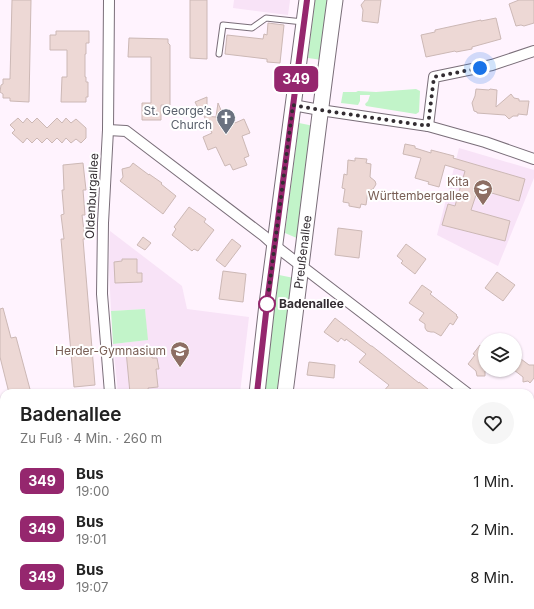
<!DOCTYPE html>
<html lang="de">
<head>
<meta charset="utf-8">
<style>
	:root { --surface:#fff; --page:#f6f6f6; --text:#222; --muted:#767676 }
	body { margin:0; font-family:Inter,sans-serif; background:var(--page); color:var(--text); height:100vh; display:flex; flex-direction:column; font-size:15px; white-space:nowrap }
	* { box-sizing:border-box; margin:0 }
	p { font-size:13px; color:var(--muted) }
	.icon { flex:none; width:22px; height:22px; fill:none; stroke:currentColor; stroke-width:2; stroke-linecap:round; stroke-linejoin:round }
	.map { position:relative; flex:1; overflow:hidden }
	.drawer { position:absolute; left:0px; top:389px; width:534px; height:220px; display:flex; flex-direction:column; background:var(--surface); border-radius:12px 12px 0 0; box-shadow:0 1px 3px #0004 }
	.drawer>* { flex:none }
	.badge { padding:0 8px; border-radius:6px; font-size:14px; line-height:26px }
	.controls { position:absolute; left:478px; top:333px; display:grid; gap:8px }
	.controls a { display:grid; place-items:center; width:44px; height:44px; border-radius:50%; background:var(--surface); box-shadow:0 1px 3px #0004; font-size:20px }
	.you { position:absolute; width:20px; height:20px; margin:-10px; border:3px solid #fff; border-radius:50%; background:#1a73e8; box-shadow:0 0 0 6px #1a73e833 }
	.map>.badge { position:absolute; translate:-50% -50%; box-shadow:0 0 0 2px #fff }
	.round { display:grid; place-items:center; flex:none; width:42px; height:42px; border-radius:21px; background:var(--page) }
	.headline { display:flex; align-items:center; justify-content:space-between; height:68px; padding:0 20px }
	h1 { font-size:19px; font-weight:600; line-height:30px }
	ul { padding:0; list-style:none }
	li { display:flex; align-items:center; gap:12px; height:48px; padding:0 20px }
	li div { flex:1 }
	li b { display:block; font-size:15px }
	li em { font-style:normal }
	li .badge { min-width:44px; font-weight:700; text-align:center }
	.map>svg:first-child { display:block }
</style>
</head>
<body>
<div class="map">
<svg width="534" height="609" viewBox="0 0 534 609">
	<rect width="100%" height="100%" fill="#fff3fe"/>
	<g fill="#f8e3f7">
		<polygon points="234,0 290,0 288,15 233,8"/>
		<polygon points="459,148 534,170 534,178 498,266 437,235"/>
		<polygon points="110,231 182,286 187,309 249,317 240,393 118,393 113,344 147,340 145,309 111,311 109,269"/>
		<polygon points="410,605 495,605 493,609 410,609"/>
	</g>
	<g fill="#c2f4c9">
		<polygon points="315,0 330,0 322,60 308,58"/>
		<polygon points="416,89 420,91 419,112 416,114 366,106 365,104 368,101 370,95 360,95 360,101 358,105 341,103 343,92 356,92 358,91 376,92"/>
		<polygon points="299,123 314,126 299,239 285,233"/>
		<polygon points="279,275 294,278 279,393 264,393"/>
		<polygon points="145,309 148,340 113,344 111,311"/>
		<rect x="316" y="605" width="94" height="4"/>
	</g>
	<g fill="#edd8d5" stroke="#ccb8b5">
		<polygon points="12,0 31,0 29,102 10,101 10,98 3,98 3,94 0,92 1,85 3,84 3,79 10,79"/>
		<polygon points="190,0 207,0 207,59 190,58"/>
		<polygon points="365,0 381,0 378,23 362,21 363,10 361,5"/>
		<polygon points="519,0 534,0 534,23 524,26 521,25 516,26 509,4"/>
		<polygon points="496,18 501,39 472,47 472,49 456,52 455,51 426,57 421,35 435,32 435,30 481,20 481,21"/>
		<polygon points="268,23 284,25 280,63 267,62 267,59 225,54 227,35 263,39 264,34 267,35"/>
		<polygon points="56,31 89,31 89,43 86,43 86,54 85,54 85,77 86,77 86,82 88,82 88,97 86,97 86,102 61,102 62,77 67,77 67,50 50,50 50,35 56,35"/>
		<polygon points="129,38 168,39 168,43 170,45 170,105 161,105 161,120 142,120 142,103 151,103 151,57 128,57"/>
		<polygon points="476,89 489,90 490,89 497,90 496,107 511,94 514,98 519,99 519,101 529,101 527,115 518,114 518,116 513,116 509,119 505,115 477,113 477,112 474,111 472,103 475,96"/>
		<polygon points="207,97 207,109 200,112 195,102"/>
		<polygon points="218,103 224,117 231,114 235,123 244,119 250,133 242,136 249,156 244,158 247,165 233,170 230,164 225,166 216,147 208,150 203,137 212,133 204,116 216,117"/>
		<polygon points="18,118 23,123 27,118 32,123 37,118 47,128 57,118 62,123 66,118 71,123 76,119 86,128 86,138 81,143 76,139 71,143 66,138 62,143 57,138 52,143 47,138 42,143 37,138 32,143 27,138 23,143 12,133 15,130 10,125"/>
		<polygon points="405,144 415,146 415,148 431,153 431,150 454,156 453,158 525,179 519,201 478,189 471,210 510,221 505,241 442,225 448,204 455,206 465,171 445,165 439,187 428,184 429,182 415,178 421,158 403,154"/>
		<polygon points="355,158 367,159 366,163 371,164 370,177 375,181 376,184 375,186 373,189 368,191 366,205 361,204 360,208 349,206 349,203 343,202 345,189 342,188 344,174 347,175 348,160 355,161"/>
		<polygon points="83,163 86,190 83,190 85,215 82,215 85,239 83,239 95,385 74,387 61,239 64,239 61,215 64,214 62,190 64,190 63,165"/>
		<polygon points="133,163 149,175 149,174 162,183 161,184 176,196 163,214 120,181 123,177 122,169 130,167"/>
		<polygon points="189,207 206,219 204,222 214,230 198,251 194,249 192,251 172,235 176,229 174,227"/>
		<polygon points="338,228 362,231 359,258 335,255"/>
		<polygon points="143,237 151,243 145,250 137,245"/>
		<polygon points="232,239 241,246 225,267 216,260"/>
		<polygon points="406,244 426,259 415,274 401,263 403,261 397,256"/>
		<polygon points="122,259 137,259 137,273 142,273 142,282 115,283 114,262 122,261"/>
		<polygon points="223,271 246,274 243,302 219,299"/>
		<polygon points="497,272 515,285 503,301 485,288"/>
		<polygon points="422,285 432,292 430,294 457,315 456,316 458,317 453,325 450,323 441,336 434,332 431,332 427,331 425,328 425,324 419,320 424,313 409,303"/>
		<polygon points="3,308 11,338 16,337 31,393 9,393 0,357 0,309"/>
		<polygon points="335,318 371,346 372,346 419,383 419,382 433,393 382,393 389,385 359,362 366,354 346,339 345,341 341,338 338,342 324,332"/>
		<polygon points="485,342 485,376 477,376 476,371 468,364 475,355 473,354 480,345 482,347"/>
		<polygon points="151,348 152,358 157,358 159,369 156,369 158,387 148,388 149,393 130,393 126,351"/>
		<polygon points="521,359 529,365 534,365 534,378 530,383 528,381 523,382 523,377 514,370 515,370 515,366"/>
		<polygon points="309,362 335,365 334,378 307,375"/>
	</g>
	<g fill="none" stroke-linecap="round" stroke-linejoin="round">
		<defs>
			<polyline id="lane" points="219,54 223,25 252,28 266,18 303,22"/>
			<g id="street">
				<polyline points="109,0 108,130 103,223 102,294 110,393"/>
				<polyline points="297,75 324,80"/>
				<polyline points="293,105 320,110 428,126 485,142 534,159"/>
				<polyline points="428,126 434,77 492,65 534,51"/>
				<polyline points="108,130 126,131 264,236 274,245 467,393"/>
				<polyline points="0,418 4,429"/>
				<polyline points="530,441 534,444"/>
				<polyline points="530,576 534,571"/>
				<polyline points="507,609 509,605"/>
			</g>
			<g id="secondary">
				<polyline points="257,393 267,304 307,0"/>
				<path d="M285,393C302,262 317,131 335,0"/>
				<polyline points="269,605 269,609"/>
				<polyline points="296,605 297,609"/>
			</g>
		</defs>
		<use href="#lane" stroke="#7a6e79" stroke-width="7"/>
		<use href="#street" stroke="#7a6e79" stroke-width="12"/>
		<use href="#secondary" stroke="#7a6e79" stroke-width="17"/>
		<use href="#lane" stroke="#fff" stroke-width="5"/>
		<use href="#street" stroke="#fff" stroke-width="10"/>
		<use href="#secondary" stroke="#fff" stroke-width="15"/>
	</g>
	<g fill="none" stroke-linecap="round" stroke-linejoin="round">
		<defs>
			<polyline id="line" points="257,393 268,295 307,0"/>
		</defs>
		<use href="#line" stroke="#fff" stroke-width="9"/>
		<use href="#line" stroke="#95276e" stroke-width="6"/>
		<polyline stroke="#332d32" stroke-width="4" stroke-dasharray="0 7.2" points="267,304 293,105 320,110 428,126 434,77 480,68"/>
	</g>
	<defs>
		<symbol id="church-pin" viewBox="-11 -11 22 30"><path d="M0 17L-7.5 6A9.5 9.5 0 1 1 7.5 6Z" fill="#6b7280" stroke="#fff"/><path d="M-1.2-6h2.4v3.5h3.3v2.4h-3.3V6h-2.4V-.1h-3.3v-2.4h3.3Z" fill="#fff"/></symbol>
		<symbol id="school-pin" viewBox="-11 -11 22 30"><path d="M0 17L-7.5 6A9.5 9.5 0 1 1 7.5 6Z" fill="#8d6e63" stroke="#fff"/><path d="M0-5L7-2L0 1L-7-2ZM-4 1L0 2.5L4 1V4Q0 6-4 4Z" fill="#fff"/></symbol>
	</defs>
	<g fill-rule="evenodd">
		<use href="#church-pin" x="215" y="107" width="22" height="30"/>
		<use href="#school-pin" x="472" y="178" width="22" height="30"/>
		<use href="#school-pin" x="169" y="340" width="22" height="30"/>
	</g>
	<circle fill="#fff" stroke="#95276e" stroke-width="2" cx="267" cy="304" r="8"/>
	<g text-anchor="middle" stroke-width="4" stroke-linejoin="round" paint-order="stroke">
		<g font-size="12" fill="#5b616d" stroke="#fff" text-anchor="end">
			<text x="212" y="115">St. George’s<tspan x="212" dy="14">Church</tspan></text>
		</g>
		<g font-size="12" fill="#785e54" stroke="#fff" text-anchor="end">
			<text x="469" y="186">Kita<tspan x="469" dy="14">Württembergallee</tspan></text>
			<text x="166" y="355">Herder-Gymnasium</text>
		</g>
		<g font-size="12" fill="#332d32" stroke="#fff">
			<text transform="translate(92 196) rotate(-87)" y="4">Oldenburgallee</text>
			<text transform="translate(303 252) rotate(-83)" y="4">Preußenallee</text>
		</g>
		<g font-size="12" font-weight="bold" fill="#332d32" stroke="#fff" text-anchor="start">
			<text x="279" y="308">Badenallee</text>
		</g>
	</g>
</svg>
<div class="controls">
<a><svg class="icon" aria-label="layers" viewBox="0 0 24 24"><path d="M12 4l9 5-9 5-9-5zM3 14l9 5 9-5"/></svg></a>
</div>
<div class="you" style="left:480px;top:68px"></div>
<b class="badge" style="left:296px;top:79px;background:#95276e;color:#fff">349</b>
<section class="drawer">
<div class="headline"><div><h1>Badenallee</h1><p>Zu Fuß · 4 Min. · 260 m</p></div><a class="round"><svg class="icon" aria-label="heart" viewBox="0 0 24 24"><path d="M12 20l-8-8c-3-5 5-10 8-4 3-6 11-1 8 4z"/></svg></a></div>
<ul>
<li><span class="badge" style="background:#95276e;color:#fff">349</span><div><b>Bus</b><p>19:00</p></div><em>1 Min.</em></li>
<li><span class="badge" style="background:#95276e;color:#fff">349</span><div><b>Bus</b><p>19:01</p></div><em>2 Min.</em></li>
<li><span class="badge" style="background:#95276e;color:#fff">349</span><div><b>Bus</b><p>19:07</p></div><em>8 Min.</em></li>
</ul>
</section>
</div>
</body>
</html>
